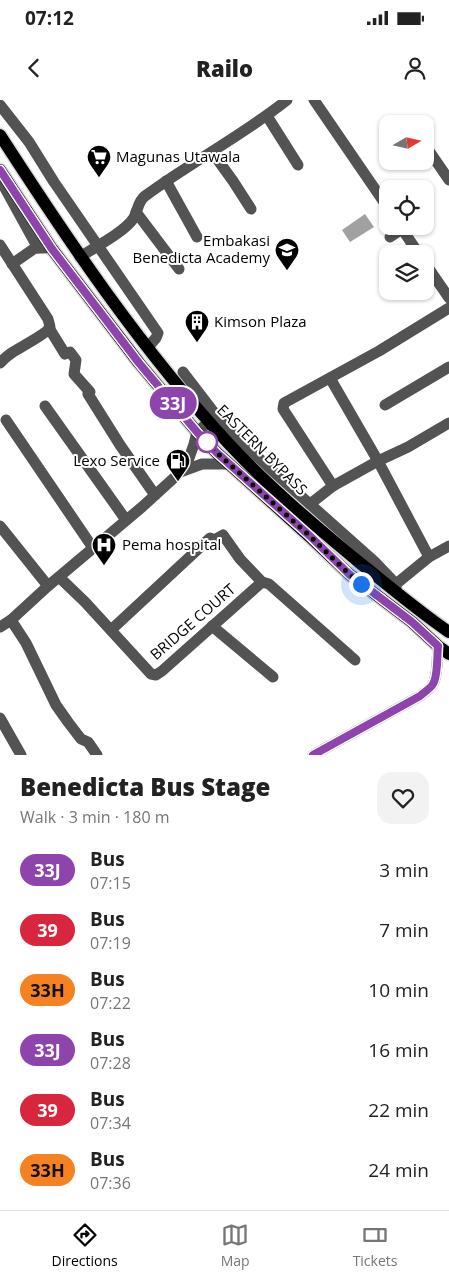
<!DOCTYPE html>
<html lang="en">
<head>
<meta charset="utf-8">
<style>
	:root { --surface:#fff; --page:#f2f2f2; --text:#222; --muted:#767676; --line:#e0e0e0; --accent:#000 }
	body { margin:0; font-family:"Open Sans",sans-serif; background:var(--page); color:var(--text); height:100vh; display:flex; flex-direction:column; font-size:19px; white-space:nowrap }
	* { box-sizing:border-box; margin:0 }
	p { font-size:16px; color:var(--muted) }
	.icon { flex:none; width:28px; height:28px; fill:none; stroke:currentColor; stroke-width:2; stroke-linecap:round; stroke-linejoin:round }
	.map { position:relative; height:655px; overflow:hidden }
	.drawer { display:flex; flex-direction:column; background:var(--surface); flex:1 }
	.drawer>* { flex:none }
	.badge { padding:0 10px; border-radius:16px; font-size:18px; line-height:32px }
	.needle { width:32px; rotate:81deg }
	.fabs { position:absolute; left:379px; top:15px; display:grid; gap:10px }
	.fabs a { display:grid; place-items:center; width:55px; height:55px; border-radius:10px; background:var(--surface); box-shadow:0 1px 4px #0004; font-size:25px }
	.you { position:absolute; width:25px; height:25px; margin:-12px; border:4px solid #fff; border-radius:50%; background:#1a73e8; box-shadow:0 0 0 8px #1a73e833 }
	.map>.badge { position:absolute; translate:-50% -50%; box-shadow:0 0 0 2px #fff }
	.round { display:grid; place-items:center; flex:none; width:52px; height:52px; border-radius:15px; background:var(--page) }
	.overview { display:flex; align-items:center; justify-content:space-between; height:85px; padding:0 20px }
	h1 { font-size:24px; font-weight:800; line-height:38px }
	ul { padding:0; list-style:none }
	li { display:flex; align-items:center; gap:15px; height:60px; padding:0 20px }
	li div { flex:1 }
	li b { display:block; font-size:19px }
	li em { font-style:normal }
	li .badge { min-width:55px; font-weight:700; text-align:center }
	.status { display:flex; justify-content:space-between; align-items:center; height:35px; padding:0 25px; background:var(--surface); direction:ltr }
	.status svg { height:14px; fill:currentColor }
	header { display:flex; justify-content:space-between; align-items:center; height:65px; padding:0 20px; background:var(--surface); font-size:22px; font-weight:800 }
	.dock { display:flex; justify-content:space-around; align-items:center; height:70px; border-top:1px solid var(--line); background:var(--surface); font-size:14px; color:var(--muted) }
	.dock a { display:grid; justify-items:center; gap:2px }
	.dock .active { color:var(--accent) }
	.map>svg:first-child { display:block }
</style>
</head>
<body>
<div class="status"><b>07:12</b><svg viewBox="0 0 49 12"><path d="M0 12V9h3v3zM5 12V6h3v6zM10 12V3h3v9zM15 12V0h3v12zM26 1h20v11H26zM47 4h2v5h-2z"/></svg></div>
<header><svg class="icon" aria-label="back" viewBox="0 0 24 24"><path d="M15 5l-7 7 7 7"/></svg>Railo<svg class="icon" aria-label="person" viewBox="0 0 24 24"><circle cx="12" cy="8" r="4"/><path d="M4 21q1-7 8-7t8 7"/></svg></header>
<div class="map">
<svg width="449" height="655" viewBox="0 0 449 655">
	<rect width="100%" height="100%" fill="#fff"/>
	<polygon fill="#a1a1a1" points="365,114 374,127 350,142 342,130"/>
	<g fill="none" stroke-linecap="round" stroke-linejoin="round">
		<defs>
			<g id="major">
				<path d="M0,35C69,142 141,249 229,344C269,387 314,425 360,463C389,486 418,511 449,532"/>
				<polyline points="0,70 52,149 139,263 197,332 217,353 309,436 349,474 412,522 438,546 449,554"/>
			</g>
		</defs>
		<use href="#major" stroke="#dbdbdb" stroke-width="15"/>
		<g stroke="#535353" stroke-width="11">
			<polyline points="314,0 388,108"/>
			<polyline points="0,5 29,42 54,82 158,233 156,238 148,247"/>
			<polyline points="267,16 298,65"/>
			<polyline points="425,45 449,80"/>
			<polyline points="212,52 233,81 251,109"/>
			<polyline points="0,79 38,148"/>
			<polyline points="166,81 197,137"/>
			<polyline points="136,112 179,169"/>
			<polyline points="400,126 419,154"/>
			<polyline points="390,137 402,129"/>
			<path d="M0,145L48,219C48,220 50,225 50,227C48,233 19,248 13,252C8,255 4,259 0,263"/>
			<path d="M80,157C95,147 123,133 133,119C138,112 137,102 145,96C191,62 242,36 287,0"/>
			<polyline points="425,163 449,198"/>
			<polyline points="12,164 35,148 45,148"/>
			<polyline points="49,228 65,254 70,252 76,260 74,274 90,292 88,294 120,345 155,395"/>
			<polyline points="183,272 216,315 234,335 276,374 374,461 396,484 396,492"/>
			<polyline points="330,278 378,361 429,457"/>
			<polyline points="385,305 449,267"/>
			<polyline points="45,306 126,420"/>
			<polyline points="6,320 93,448"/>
			<polyline points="180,372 202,364 229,364"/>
			<polyline points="333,386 283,309 284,303 379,251 449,208"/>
			<polyline points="310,404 333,386 378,361 408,347 449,323"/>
			<polyline points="0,426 48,486"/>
			<polyline points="59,477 85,502 151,574 156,575 162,571 262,482 269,484 355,560"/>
			<polyline points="396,484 429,457 449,446"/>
			<polyline points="11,520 26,543 56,605 68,622 81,639 88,642 97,655"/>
			<polyline points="212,526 273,577"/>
			<polyline points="0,527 11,520 48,486 142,407 176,376 188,361 194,344 197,332 209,322"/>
			<polyline points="111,530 210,438 214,440 223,435 240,459 262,482"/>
			<polyline points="0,618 21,655"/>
			<path d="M313,655L420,596C425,592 430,589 433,584C438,576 437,556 438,546"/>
		</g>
		<use href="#major" stroke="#000" stroke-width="12"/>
	</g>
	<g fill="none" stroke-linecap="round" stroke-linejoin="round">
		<defs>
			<path id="line" d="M0,70L52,149L139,263L197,332L217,353L310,436L349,474L412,522L438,546C437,556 438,576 433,584C430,589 424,592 420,596L313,655"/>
		</defs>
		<use href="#line" stroke="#fff" stroke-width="11"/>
		<use href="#line" stroke="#8e44ad" stroke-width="8"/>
		<polyline stroke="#000" stroke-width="5" stroke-dasharray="0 9" points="207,342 217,353 310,436 349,474 361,484"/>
	</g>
	<defs>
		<symbol id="supermarket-pin" viewBox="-11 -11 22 30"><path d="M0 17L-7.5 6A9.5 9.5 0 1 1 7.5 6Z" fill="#000" stroke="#fff"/><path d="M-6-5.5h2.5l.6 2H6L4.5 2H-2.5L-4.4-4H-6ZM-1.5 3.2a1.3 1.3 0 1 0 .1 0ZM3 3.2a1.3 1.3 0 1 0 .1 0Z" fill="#fff"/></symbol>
		<symbol id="school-pin" viewBox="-11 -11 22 30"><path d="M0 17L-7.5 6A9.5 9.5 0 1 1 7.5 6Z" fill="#000" stroke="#fff"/><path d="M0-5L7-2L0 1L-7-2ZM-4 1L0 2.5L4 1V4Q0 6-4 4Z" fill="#fff"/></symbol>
		<symbol id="building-pin" viewBox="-11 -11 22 30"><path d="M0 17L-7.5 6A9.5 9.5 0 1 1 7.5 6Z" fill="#000" stroke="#fff"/><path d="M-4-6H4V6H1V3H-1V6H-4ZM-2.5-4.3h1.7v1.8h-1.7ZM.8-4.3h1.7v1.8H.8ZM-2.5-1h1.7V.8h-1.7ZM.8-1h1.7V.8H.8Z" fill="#fff"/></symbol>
		<symbol id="fuel-pin" viewBox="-11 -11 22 30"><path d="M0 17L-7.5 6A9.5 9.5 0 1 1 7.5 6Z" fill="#000" stroke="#fff"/><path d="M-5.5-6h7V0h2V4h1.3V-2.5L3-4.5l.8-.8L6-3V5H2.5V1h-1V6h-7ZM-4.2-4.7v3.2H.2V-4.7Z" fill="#fff"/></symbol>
		<symbol id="hospital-pin" viewBox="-11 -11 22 30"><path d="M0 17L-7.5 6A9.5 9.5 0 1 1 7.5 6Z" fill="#000" stroke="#fff"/><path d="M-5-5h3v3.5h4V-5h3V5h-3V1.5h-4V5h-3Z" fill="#fff"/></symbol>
	</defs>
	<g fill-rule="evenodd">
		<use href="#supermarket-pin" x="85" y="43" width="28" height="38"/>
		<use href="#school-pin" x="273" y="136" width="28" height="38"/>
		<use href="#building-pin" x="183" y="208" width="28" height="38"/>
		<use href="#fuel-pin" x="164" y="347" width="28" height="38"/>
		<use href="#hospital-pin" x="90" y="431" width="28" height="38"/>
	</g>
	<circle fill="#fff" stroke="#8e44ad" stroke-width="2.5" cx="207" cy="342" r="10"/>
	<g text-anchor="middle" stroke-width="4" stroke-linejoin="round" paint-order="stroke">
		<g font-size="15" fill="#000" stroke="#fff" text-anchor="start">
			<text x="116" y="62">Magunas Utawala</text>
			<text x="270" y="146" text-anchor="end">Embakasi<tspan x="270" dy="17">Benedicta Academy</tspan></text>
			<text x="214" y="227">Kimson Plaza</text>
			<text x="160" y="366" text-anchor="end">Lexo Service</text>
			<text x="122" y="450">Pema hospital</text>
		</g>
		<g font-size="15" fill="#000" stroke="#fff">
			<text transform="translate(262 350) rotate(45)" y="5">EASTERN BYPASS</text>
			<text transform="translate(193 522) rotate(-41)" y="5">BRIDGE COURT</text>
		</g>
	</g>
</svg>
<div class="fabs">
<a><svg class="needle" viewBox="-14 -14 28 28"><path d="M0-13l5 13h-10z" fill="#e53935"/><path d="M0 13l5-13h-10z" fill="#767676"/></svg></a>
<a><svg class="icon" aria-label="locate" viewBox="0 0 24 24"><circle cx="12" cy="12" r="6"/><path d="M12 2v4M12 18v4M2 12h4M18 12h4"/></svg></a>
<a><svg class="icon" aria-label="layers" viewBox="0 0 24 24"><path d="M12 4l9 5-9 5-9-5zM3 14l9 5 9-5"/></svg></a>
</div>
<div class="you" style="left:361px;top:484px"></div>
<b class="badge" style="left:173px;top:303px;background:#8e44ad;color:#fff">33J</b>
</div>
<section class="drawer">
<div class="overview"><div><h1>Benedicta Bus Stage</h1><p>Walk · 3 min · 180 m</p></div><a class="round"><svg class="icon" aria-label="heart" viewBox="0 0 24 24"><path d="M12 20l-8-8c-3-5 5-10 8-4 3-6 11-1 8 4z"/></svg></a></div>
<ul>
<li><span class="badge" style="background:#8e44ad;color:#fff">33J</span><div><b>Bus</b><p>07:15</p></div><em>3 min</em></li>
<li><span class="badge" style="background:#d7263d;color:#fff">39</span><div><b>Bus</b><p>07:19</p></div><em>7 min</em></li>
<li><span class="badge" style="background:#f58220;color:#111">33H</span><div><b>Bus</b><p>07:22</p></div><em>10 min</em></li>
<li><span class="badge" style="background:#8e44ad;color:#fff">33J</span><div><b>Bus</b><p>07:28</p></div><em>16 min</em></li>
<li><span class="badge" style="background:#d7263d;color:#fff">39</span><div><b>Bus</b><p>07:34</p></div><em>22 min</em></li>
<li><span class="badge" style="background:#f58220;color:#111">33H</span><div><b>Bus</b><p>07:36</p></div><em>24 min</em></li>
</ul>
</section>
<nav class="dock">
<a class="active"><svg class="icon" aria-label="directions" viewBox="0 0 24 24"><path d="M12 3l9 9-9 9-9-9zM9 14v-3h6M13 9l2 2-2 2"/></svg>Directions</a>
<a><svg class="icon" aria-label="map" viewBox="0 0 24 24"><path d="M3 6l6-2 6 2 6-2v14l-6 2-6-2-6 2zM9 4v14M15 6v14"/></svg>Map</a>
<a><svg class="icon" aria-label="tickets" viewBox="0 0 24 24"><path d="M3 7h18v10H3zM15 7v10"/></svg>Tickets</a>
</nav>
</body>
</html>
